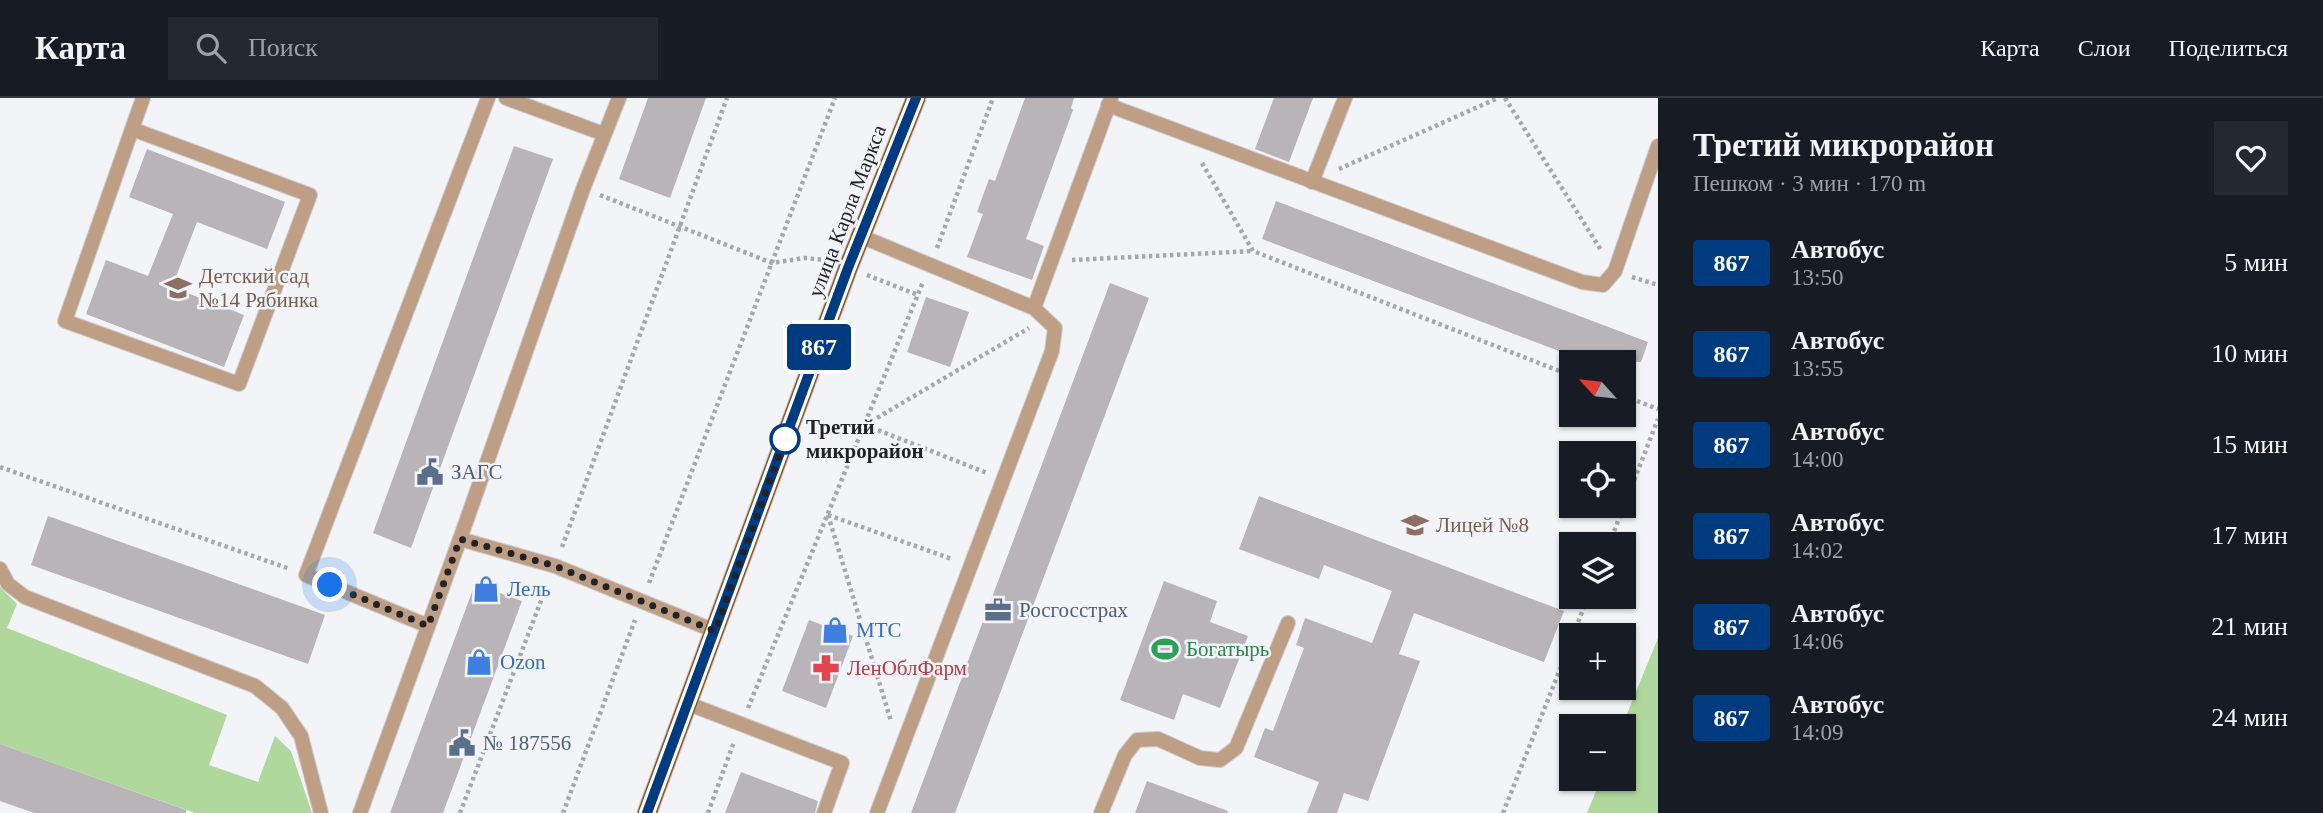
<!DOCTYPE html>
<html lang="ru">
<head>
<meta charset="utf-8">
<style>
	:root { --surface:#171b24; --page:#242831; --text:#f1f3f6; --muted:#9ea1a6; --line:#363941 }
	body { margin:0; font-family:Georgia,serif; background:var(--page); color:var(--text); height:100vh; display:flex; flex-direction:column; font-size:26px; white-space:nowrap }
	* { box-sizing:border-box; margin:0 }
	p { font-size:23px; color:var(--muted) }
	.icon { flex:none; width:38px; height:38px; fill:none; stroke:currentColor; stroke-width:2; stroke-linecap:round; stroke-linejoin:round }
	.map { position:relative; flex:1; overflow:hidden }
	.panel { display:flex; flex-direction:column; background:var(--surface); width:665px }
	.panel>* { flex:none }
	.badge { padding:0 14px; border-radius:5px; font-size:24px; line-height:46px }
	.needle { width:46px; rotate:297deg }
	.buttons { position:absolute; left:1559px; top:252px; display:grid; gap:14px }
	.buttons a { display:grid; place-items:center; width:77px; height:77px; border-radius:0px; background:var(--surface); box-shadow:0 2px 5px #0004; font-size:35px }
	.you { position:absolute; width:35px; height:35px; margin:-18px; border:5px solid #fff; border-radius:50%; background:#1a73e8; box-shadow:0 0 0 10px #1a73e833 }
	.map>.badge { position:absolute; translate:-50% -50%; box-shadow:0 0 0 4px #fff }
	.round { display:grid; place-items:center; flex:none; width:74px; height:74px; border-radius:0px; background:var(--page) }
	.headline { display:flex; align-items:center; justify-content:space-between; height:119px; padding:0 35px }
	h1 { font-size:33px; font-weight:700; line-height:52px }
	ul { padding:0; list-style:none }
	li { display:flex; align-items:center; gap:21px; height:91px; padding:0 35px }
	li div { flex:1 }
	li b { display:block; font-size:26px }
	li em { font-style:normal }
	li .badge { min-width:77px; font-weight:700; text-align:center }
	header { display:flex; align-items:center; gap:42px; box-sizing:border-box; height:98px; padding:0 35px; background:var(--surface); border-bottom:2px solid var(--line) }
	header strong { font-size:33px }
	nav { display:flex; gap:38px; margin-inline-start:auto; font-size:24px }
	.search { width:490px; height:63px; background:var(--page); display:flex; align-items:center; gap:18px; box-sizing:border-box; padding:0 24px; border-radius:0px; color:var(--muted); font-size:26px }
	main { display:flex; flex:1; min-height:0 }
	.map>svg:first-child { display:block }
</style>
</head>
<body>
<header>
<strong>Карта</strong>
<div class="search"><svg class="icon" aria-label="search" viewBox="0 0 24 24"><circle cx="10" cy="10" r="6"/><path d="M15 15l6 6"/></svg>Поиск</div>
<nav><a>Карта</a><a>Слои</a><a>Поделиться</a></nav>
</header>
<main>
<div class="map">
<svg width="1658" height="715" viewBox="0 0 1658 715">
	<rect width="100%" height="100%" fill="#f2f4f8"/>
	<g fill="#b0d79c">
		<polygon points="0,489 17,506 7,530 227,617 209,667 258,684 275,638 291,653 312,715 195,715 0,646"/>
		<polygon points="1658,540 1658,715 1587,715 1601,681 1624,681 1622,628"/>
	</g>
	<g fill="#b9b4b7">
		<polygon points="648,0 706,0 670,100 619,81"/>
		<polygon points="1025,0 1074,0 1071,10 1073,12 1026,141 1044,148 1032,182 967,159 983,116 977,114 989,81 995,83"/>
		<polygon points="1274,0 1313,0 1289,64 1255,51"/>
		<polygon points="514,48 553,61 411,450 373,435"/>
		<polygon points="147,51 285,104 267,151 197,124 172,189 244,217 224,269 86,216 106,162 148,178 173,116 129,99"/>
		<polygon points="1276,103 1648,244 1641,264 1588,264 1262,141"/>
		<polygon points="1110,185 1149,200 955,715 911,715"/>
		<polygon points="926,199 969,214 950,269 907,254"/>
		<polygon points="1259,398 1564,513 1544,564 1414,515 1399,556 1420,563 1368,703 1344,695 1337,715 1307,715 1319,684 1254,659 1265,630 1273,633 1304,550 1296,547 1305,520 1372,545 1392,493 1324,467 1319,481 1239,451"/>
		<polygon points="48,418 325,517 308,566 31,467"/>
		<polygon points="1164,483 1217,503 1210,524 1248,538 1220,610 1183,596 1174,622 1120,602"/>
		<polygon points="475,486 522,503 443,715 390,715"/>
		<polygon points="809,522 853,538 826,610 782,593"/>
		<polygon points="0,646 186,712 186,715 34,715 0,703"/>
		<polygon points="741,674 818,703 815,715 725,715"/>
		<polygon points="1147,683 1228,713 1227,715 1135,715"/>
	</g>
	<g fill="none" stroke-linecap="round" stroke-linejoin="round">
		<defs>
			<g id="service">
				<polyline points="506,0 604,36"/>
				<polyline points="619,0 583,91 460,441 555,468 715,533"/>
				<polyline points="1108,7 1582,184 1603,187 1615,173 1658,48"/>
				<polyline points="132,31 310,97 239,286 65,223 132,31 143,0"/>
				<polyline points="1312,84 1345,0"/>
				<polyline points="860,138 1034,210 1055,230 1052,253 877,715"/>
				<polyline points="1034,210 1111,1"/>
				<polyline points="0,471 8,486 25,499 255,588 282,610 301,638 321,715"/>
				<polyline points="428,528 306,477 488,0"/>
				<polyline points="689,606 842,665 824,715"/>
				<polyline points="360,715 460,441"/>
				<polyline points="1101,715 1125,657 1137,642 1158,641 1200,660 1220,662 1236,650 1288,525"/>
			</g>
			<polyline id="primary" points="647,715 848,170 916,0"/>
		</defs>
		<use href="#service" stroke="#cdced2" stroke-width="16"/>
		<use href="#primary" stroke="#cdced2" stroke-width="21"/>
		<g stroke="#a6a8ab" stroke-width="4.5" stroke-dasharray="3.5 3.5" stroke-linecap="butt">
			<polyline points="1505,0 1601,152"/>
			<polyline points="1202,65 1253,153 1572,278"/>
			<polyline points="1339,71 1498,0"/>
			<polyline points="600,97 772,165 804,160 827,162"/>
			<polyline points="937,150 993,0"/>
			<polyline points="1072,162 1253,153"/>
			<polyline points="867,177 918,197"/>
			<polyline points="1632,179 1658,187"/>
			<polyline points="1624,298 1658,311"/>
			<polyline points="865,327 1029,230"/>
			<polyline points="865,327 987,375"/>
			<polyline points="0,369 290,471"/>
			<polyline points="1624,408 1658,321"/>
			<polyline points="828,417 891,623"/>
			<polyline points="828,417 952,461"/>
			<polyline points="1609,446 1624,408"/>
			<polyline points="562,449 727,0"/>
			<polyline points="649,485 835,0"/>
			<polyline points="1573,537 1588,499"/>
			<polyline points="748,610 923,184"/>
			<polyline points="460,715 547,487"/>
			<polyline points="563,715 635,522"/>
			<polyline points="708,715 734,644"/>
			<polyline points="1503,715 1572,541"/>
		</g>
		<use href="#service" stroke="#be9f85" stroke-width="14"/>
		<use href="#primary" stroke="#8c5724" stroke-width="19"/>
	</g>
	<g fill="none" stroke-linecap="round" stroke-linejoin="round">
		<defs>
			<polyline id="line" points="647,715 848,170 916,0"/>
		</defs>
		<use href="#line" stroke="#fff" stroke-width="16"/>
		<use href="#line" stroke="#003b80" stroke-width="10"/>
		<polyline stroke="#232325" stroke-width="7" stroke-dasharray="0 12.6" points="330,487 428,528 460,441 555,468 715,533 785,341"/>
	</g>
	<defs>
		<symbol id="school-bare" viewBox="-9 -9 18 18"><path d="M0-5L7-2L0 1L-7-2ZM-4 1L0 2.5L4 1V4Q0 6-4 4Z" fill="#8d6e63" stroke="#f2f4f8" stroke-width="2.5" paint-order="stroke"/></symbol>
		<symbol id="civic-bare" viewBox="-9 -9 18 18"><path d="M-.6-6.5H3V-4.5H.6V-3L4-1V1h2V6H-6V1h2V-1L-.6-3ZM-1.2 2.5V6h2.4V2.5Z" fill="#5c6f8a" stroke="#f2f4f8" stroke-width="2.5" paint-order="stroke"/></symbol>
		<symbol id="shop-bare" viewBox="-9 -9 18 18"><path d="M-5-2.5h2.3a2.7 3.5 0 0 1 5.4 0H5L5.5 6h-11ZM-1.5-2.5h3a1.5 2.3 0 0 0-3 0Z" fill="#3f7fe0" stroke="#f2f4f8" stroke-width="2.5" paint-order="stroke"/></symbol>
		<symbol id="office-bare" viewBox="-9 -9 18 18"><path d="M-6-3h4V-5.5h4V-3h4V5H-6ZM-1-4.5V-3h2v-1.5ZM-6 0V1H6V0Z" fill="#5c6f8a" stroke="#f2f4f8" stroke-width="2.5" paint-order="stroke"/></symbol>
		<symbol id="stadium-bare" viewBox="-9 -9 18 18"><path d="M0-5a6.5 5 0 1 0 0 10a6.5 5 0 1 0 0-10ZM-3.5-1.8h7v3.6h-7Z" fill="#2e9e5b" stroke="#f2f4f8" stroke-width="2.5" paint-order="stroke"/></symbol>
		<symbol id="pharmacy-bare" viewBox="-9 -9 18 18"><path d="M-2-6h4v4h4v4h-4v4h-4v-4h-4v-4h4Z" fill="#e0444e" stroke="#f2f4f8" stroke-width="2.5" paint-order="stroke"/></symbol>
	</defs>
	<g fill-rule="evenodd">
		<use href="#school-bare" x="159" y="171" width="38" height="38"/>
		<use href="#civic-bare" x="411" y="355" width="38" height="38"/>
		<use href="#school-bare" x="1396" y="408" width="38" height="38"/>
		<use href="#shop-bare" x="467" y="472" width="38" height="38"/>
		<use href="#office-bare" x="979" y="493" width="38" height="38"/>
		<use href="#shop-bare" x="816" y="513" width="38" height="38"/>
		<use href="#stadium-bare" x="1146" y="532" width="38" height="38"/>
		<use href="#shop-bare" x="460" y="545" width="38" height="38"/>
		<use href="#pharmacy-bare" x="807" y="551" width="38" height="38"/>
		<use href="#civic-bare" x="443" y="626" width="38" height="38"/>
	</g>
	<circle fill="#fff" stroke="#003b80" stroke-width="3.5" cx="785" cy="341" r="14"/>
	<g text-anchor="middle" stroke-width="5" stroke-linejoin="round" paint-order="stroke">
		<g font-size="21" fill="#232325" stroke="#f2f4f8">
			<text transform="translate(847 113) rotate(-69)" y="7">улица Карла Маркса</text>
		</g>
		<g font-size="21" fill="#785e54" stroke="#f2f4f8" text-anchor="start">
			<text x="199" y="185">Детский сад<tspan x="199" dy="24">№14 Рябинка</tspan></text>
			<text x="1436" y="434">Лицей №8</text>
		</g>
		<g font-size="21" font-weight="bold" fill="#232325" stroke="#f2f4f8" text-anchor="start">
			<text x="806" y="336">Третий<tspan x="806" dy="24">микрорайон</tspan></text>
		</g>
		<g font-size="21" fill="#4e5e75" stroke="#f2f4f8" text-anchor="start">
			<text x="451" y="381">ЗАГС</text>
			<text x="1019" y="519">Росгосстрах</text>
			<text x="483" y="652">№ 187556</text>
		</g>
		<g font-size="21" fill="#366cbe" stroke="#f2f4f8" text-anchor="start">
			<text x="507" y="498">Лель</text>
			<text x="856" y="539">МТС</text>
			<text x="500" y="571">Ozon</text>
		</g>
		<g font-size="21" fill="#27864d" stroke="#f2f4f8" text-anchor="start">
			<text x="1186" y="558">Богатырь</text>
		</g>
		<g font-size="21" fill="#be3a42" stroke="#f2f4f8" text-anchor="start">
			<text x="847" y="577">ЛенОблФарм</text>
		</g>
	</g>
</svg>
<div class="buttons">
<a><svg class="needle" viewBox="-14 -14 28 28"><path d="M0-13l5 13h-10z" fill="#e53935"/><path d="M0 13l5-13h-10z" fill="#9ea1a6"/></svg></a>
<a><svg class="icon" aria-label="locate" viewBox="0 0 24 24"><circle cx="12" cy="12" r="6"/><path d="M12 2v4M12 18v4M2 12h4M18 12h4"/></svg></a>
<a><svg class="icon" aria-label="layers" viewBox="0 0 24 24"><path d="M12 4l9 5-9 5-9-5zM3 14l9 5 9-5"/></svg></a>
<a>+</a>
<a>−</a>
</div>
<div class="you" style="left:330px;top:487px"></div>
<b class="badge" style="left:819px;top:249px;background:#003b80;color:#fff">867</b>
</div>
<section class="panel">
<div class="headline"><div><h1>Третий микрорайон</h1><p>Пешком · 3 мин · 170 m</p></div><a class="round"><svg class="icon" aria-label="heart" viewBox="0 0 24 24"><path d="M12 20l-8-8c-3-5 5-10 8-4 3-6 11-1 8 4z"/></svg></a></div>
<ul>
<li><span class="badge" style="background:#003b80;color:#fff">867</span><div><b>Автобус</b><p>13:50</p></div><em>5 мин</em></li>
<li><span class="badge" style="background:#003b80;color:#fff">867</span><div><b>Автобус</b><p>13:55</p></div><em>10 мин</em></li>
<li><span class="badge" style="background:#003b80;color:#fff">867</span><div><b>Автобус</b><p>14:00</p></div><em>15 мин</em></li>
<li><span class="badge" style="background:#003b80;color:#fff">867</span><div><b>Автобус</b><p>14:02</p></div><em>17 мин</em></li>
<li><span class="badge" style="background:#003b80;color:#fff">867</span><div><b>Автобус</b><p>14:06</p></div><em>21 мин</em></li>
<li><span class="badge" style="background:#003b80;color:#fff">867</span><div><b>Автобус</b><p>14:09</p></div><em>24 мин</em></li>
</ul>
</section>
</main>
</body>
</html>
